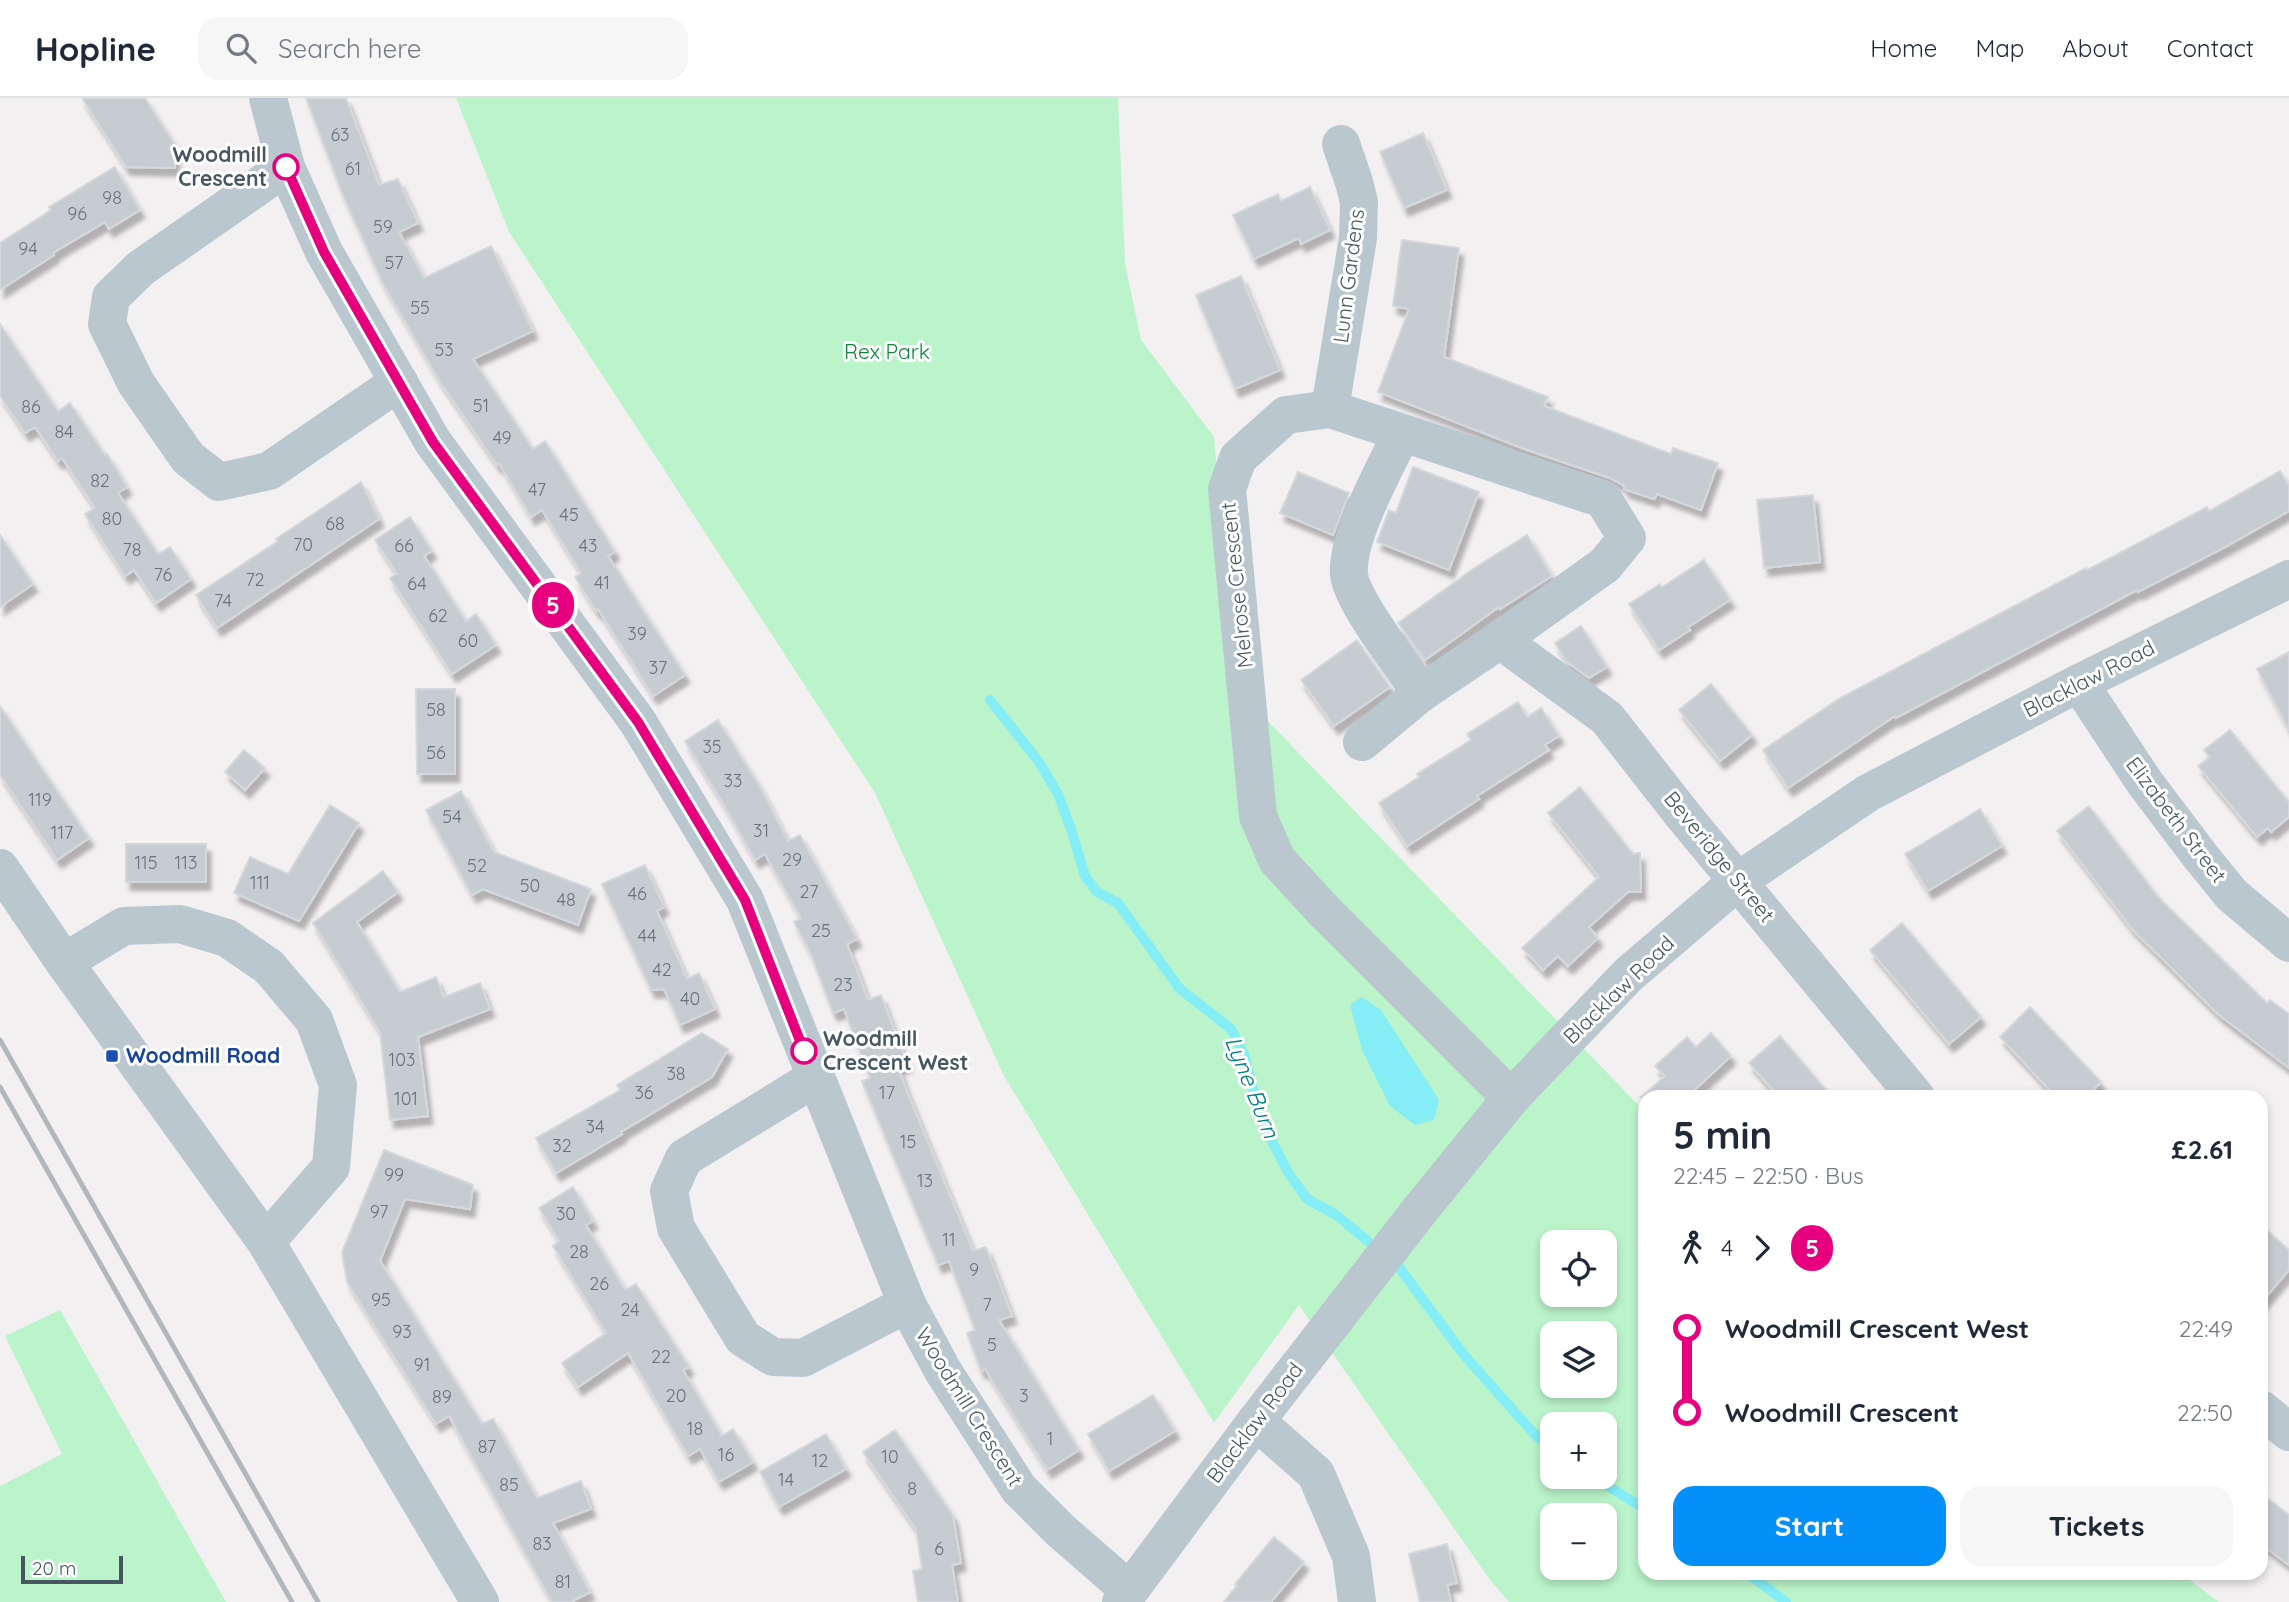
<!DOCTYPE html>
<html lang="en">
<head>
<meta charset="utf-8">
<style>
	:root { --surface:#fff; --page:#f6f6f7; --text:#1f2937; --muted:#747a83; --line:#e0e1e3; --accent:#058ff8 }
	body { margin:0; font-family:Quicksand,sans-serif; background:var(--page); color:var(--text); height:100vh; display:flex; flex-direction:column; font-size:26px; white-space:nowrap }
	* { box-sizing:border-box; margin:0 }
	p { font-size:23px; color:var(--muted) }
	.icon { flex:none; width:38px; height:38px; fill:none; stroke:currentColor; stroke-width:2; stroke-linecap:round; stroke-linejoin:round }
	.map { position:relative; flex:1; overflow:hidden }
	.details { position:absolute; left:1638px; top:992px; width:630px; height:490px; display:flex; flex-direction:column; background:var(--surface); border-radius:21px; box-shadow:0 4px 10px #0003 }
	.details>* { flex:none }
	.badge { padding:0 14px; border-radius:23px; font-size:24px; line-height:46px }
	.fabs { position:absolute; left:1540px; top:1132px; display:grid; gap:14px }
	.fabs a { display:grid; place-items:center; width:77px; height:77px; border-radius:14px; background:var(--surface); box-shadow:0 4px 10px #0003; font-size:35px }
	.scale { position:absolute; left:21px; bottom:18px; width:102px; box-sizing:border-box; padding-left:7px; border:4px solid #465760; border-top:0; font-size:19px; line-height:24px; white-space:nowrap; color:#465760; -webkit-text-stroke:5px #fff; paint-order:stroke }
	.map>.badge { position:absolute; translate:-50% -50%; box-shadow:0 0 0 4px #fff }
	.legs { display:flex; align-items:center; gap:10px; height:77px; padding:0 35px; font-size:23px }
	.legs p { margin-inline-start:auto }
	.overview { display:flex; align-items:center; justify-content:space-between; height:119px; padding:0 35px }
	h1 { font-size:38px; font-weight:800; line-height:52px }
	.action { display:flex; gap:14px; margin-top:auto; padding:14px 35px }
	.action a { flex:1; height:80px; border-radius:21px; background:var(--accent); color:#fff; font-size:28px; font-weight:800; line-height:80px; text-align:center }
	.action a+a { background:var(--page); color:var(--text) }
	ul { padding:0 35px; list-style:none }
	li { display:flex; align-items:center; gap:24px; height:84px; font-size:26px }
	li i { display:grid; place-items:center; width:10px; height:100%; margin:0 9px; background:currentColor }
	li i::after { content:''; width:18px; height:18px; margin:-9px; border:5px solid; border-radius:50%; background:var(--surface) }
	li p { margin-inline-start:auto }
	li:first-child i { background:linear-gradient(#0000 50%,currentColor 0) }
	li:last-child i { background:linear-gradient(currentColor 50%,#0000 0) }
	header { display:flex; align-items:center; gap:42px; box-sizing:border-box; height:98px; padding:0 35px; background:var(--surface); border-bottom:2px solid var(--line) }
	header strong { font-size:33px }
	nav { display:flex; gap:38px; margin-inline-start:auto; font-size:24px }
	.search { width:490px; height:63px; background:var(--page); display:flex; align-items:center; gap:18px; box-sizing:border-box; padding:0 24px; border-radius:21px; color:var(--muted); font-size:26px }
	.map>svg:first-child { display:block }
</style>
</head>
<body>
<header>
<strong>Hopline</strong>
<div class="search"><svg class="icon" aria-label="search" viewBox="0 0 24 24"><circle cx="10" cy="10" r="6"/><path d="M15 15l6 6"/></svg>Search here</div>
<nav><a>Home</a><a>Map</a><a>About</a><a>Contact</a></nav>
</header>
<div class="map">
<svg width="2289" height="1504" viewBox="0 0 2289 1504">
	<defs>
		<filter id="shadow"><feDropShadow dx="4.5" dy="8" stdDeviation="2" flood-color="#0004"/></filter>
	</defs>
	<rect width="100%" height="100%" fill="#f3f0f1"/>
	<g fill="#bbf4ca" fill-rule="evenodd">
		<path d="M456,0H1118L1125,165L1141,242L1214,339L1237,591L1645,1014V1475H2180L2219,1504H1509L1490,1482L1299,1207L1214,1325L1003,976L875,695L509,134ZM1552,1144H1605V1197H1552ZM1552,1236H1605V1288H1552ZM1552,1326H1605V1379H1552ZM1552,1418H1605V1470H1552Z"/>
		<polygon points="60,1212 226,1504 0,1504 0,1388 62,1356 5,1238"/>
	</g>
	<polygon fill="#84edf6" points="1362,899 1381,912 1439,1002 1434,1022 1415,1027 1390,1008 1362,952 1350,907"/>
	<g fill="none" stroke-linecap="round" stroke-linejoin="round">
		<g stroke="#84edf6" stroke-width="10">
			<polyline points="990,602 1039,664 1058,696 1071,731 1085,778 1097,794 1118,805 1179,890 1231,931 1244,956 1262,1024 1289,1076 1307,1101 1335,1116 1398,1168 1464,1257 1536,1338 1552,1349"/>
			<polyline points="1593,1379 1645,1411"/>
			<polyline points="1747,1475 1786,1504"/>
		</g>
	</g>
	<g fill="#c7ccd1" stroke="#d4d8dd" stroke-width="2" filter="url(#shadow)">
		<polygon points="82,0 145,0 175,47 175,70 126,69"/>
		<polygon points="306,0 346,0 379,87 398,81 418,125 399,134 424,180 491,148 533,233 473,261 533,351 545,343 615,454 608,458 685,577 653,598 598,511 596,513 575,479 581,475 542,412 531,419 499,365 497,367 439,282 382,184 342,95"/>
		<polygon points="1423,35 1447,92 1404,110 1380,54"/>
		<polygon points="115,69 140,112 109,131 105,124 53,155 54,157 0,192 0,145 51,112 49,109"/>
		<polygon points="1310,89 1330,132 1301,146 1299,140 1254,161 1233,117 1278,96 1281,103"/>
		<polygon points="1402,142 1459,150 1444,259 1548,299 1544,308 1671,356 1673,350 1718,365 1701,412 1657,396 1654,401 1624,391 1625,388 1610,380 1527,352 1378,294 1409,211 1393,208"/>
		<polygon points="1241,178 1280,272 1235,291 1196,197"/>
		<polygon points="0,226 58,313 70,305 105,357 107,356 127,389 118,395 158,456 170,449 191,481 156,505 134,472 125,478 85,416 95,410 62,360 58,363 35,329 25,335 0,298"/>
		<polygon points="1413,369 1479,394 1449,472 1377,444 1389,412 1396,415"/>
		<polygon points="2280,373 2289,388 2289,413 2225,449 2138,494 2137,492 1896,620 1895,618 1788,690 1763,652 1840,600 2086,470 2087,472 2207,409 2209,413"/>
		<polygon points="1298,374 1349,395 1333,437 1280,415"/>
		<polygon points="361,384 379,421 217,530 196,497 278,443 276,441"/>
		<polygon points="1813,397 1820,464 1764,470 1757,402"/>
		<polygon points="410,419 432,453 424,458 466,523 476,516 496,547 452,576 390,480 397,476 375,442"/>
		<polygon points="0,437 33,486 0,509"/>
		<polygon points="1527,437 1552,478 1500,511 1499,509 1425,562 1398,525 1473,471"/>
		<polygon points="1704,462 1730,502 1688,529 1690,532 1659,552 1629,506 1660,486 1662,489"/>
		<polygon points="1581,528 1607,569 1589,580 1566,563 1555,545"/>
		<polygon points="1357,542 1390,589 1334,628 1301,582"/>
		<polygon points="2289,554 2289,632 2257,571"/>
		<polygon points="1711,586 1752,637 1720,663 1679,612"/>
		<polygon points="416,591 455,591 455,676 417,676"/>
		<polygon points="1518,604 1527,619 1541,610 1559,638 1545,647 1549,652 1477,698 1479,701 1407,748 1379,705 1419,679 1417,676 1471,642 1467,636"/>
		<polygon points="0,608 89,740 57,762 0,677"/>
		<polygon points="718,622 760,689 788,743 800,737 857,841 847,846 868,902 881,897 907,966 898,969 907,994 973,1153 986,1149 1012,1218 999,1222 1079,1352 1047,1372 985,1271 981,1273 967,1235 975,1232 949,1163 938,1167 862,983 870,980 844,911 833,915 810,854 794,824 801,820 765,756 755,762 727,712 685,643"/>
		<polygon points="2230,632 2289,704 2289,719 2271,734 2268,730 2257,739 2198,668 2210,659 2204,652"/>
		<polygon points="244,652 265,670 245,692 225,674"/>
		<polygon points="1580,689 1633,756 1640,755 1641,794 1628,794 1589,829 1598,840 1568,868 1558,858 1543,872 1522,850 1599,779 1548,715"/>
		<polygon points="461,693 494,754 591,791 578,827 483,791 472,797 426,712"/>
		<polygon points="330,707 359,725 299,823 234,795 250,759 288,776"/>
		<polygon points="2089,708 2159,800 2267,905 2270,902 2289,916 2289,970 2219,917 2132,831 2057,733"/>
		<polygon points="1980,711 2002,748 1928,793 1905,756"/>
		<rect x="126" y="746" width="80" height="38"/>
		<polygon points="645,767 664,809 657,813 687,881 699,875 715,911 680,927 664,891 651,892 602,786"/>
		<polygon points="383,773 398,794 357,824 400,894 436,879 444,899 480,885 490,911 418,939 428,1018 390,1022 380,934 313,825"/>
		<polygon points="1902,825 1981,919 1949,946 1870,852"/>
		<polygon points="2030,909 2101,984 2086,999 2056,999 2000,939"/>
		<polygon points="702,935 728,951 712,979 621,1034 622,1036 556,1075 536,1040 620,992 617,987"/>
		<polygon points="1711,935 1731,958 1687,999 1641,999 1665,978 1655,968 1687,939 1696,949"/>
		<polygon points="1780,938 1832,999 1779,999 1749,965"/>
		<polygon points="384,1052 473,1087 470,1111 405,1101 380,1163 482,1326 493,1321 537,1400 581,1383 591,1411 553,1425 590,1494 571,1504 552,1504 449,1318 436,1326 347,1184 342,1154"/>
		<polygon points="573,1089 593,1123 586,1127 625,1192 636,1186 689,1269 683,1272 722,1338 733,1331 753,1364 719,1384 700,1351 688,1358 628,1255 578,1289 562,1265 606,1235 553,1148 559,1143 539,1110"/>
		<polygon points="2261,1127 2289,1152 2289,1172 2261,1205"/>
		<polygon points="1153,1297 1175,1333 1109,1373 1088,1336"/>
		<polygon points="895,1332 953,1418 961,1465 952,1467 958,1504 918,1504 913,1473 922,1471 916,1431 863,1354"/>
		<polygon points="826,1336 846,1371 779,1409 760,1374"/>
		<polygon points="2261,1395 2289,1417 2289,1467 2261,1446"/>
		<polygon points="1274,1439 1304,1464 1271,1504 1224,1504 1237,1487 1235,1486"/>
		<polygon points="1447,1446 1457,1485 1447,1487 1451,1504 1420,1504 1409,1456"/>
	</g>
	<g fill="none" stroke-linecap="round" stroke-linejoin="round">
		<g stroke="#bac7cf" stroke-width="38">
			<polyline points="268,0 286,69 324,154 433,344 638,624 745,802 907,1206 943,1273 1019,1391 1060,1432 1129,1492"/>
			<polyline points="286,69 141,170 111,199 107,226 136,285 188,360 219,384 269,373 399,284"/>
			<polyline points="1330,311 1358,140 1359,104 1354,84 1341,46"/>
			<path d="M1401,336C1385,371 1346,439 1349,476C1351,503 1404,569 1421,595"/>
			<polyline points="1500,542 1607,620 1682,716 1916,999"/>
			<polyline points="2079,585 2145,685 2201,759 2232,797 2289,845"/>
			<polyline points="1362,644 1421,595 1500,542 1605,467 1627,440 1603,401 1330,311 1286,317 1238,360 1227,391 1258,718 1277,762 1325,814 1511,1000"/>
			<polyline points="0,770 64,864 266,1144 480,1504"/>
			<polyline points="64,864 124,828 180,826 227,840 269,869 314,922 338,987 331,1069 266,1144"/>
			<polyline points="815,980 684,1060 669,1093 676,1130 743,1240 773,1259 803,1260 907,1206"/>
			<polyline points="2261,1311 2289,1334"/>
			<polyline points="1256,1323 1316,1376 1351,1458 1357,1504"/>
			<polyline points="1121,1504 1256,1323 1420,1112 1511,1000 1628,877 1738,783 1868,695 2079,585 2289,481"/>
		</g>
		<g stroke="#b2b7bc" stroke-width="5">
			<polyline points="0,942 318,1504"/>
			<polyline points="0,989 292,1504"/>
		</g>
	</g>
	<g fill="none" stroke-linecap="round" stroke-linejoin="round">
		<defs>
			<polyline id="line-1" points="286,69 324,154 433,344 638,624 745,802 804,953"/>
		</defs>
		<use href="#line-1" stroke="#fff" stroke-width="16"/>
		<use href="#line-1" stroke="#e6007e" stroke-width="10"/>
	</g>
	<g fill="#fff" stroke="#e6007e" stroke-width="3.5">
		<circle cx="286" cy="69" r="12"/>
		<circle cx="804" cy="953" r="12"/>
	</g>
	<rect fill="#1a4fb4" stroke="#fff" stroke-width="2.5" x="105" y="951" width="14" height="14" rx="3.5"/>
	<g text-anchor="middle" stroke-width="6" stroke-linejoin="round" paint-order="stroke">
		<g font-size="18" fill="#66747c">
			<text x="340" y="43">63</text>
			<text x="353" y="77">61</text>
			<text x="112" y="106">98</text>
			<text x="77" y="122">96</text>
			<text x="383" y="135">59</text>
			<text x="28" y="157">94</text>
			<text x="394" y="171">57</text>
			<text x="420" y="216">55</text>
			<text x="444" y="258">53</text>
			<text x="481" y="314">51</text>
			<text x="31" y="315">86</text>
			<text x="64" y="340">84</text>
			<text x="502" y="346">49</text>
			<text x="100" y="389">82</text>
			<text x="537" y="398">47</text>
			<text x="569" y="423">45</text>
			<text x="112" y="427">80</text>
			<text x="335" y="432">68</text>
			<text x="303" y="453">70</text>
			<text x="404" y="454">66</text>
			<text x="588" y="454">43</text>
			<text x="132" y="458">78</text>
			<text x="163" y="483">76</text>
			<text x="255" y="488">72</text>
			<text x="602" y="491">41</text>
			<text x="417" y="492">64</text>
			<text x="223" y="509">74</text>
			<text x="438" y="524">62</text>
			<text x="637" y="542">39</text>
			<text x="468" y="549">60</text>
			<text x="658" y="576">37</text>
			<text x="436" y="618">58</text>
			<text x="712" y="655">35</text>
			<text x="436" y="661">56</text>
			<text x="733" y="689">33</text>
			<text x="40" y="708">119</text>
			<text x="452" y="725">54</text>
			<text x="761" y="739">31</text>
			<text x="62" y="741">117</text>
			<text x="792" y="768">29</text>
			<text x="146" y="771">115</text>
			<text x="186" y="771">113</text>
			<text x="477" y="774">52</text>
			<text x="260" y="791">111</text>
			<text x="530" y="794">50</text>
			<text x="809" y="800">27</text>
			<text x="637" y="802">46</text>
			<text x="566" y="808">48</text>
			<text x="821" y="839">25</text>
			<text x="647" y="844">44</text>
			<text x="662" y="878">42</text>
			<text x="843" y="893">23</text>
			<text x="690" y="907">40</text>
			<text x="402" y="968">103</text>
			<text x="676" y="982">38</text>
			<text x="644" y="1001">36</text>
			<text x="887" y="1001">17</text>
			<text x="406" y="1007">101</text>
			<text x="595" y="1035">34</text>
			<text x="908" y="1050">15</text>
			<text x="562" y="1054">32</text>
			<text x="394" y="1083">99</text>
			<text x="925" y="1089">13</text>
			<text x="379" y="1120">97</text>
			<text x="566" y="1122">30</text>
			<text x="949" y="1148">11</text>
			<text x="579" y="1160">28</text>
			<text x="974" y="1178">9</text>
			<text x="599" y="1192">26</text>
			<text x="381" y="1208">95</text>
			<text x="987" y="1213">7</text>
			<text x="630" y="1218">24</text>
			<text x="402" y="1240">93</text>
			<text x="992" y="1253">5</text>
			<text x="661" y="1265">22</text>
			<text x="422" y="1273">91</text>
			<text x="676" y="1304">20</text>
			<text x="1024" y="1304">3</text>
			<text x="442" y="1305">89</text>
			<text x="695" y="1337">18</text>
			<text x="1050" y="1347">1</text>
			<text x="487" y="1355">87</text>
			<text x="726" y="1363">16</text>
			<text x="890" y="1365">10</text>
			<text x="820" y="1369">12</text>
			<text x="786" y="1388">14</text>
			<text x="509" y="1393">85</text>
			<text x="912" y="1397">8</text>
			<text x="542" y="1452">83</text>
			<text x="939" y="1457">6</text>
			<text x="563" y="1490">81</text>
		</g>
		<g font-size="21" font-weight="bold" fill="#465760" stroke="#fff" text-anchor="end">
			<text x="267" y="64">Woodmill<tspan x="267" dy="24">Crescent</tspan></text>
			<text x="823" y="948" text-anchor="start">Woodmill<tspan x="823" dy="24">Crescent West</tspan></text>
		</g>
		<g font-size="21" fill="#465760" stroke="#fff">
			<text transform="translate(1349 178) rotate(-83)" y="7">Lunn Gardens</text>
			<text transform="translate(1237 487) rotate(-96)" y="7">Melrose Crescent</text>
			<text transform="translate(2089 581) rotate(-27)" y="7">Blacklaw Road</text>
			<text transform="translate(2176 722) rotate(53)" y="7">Elizabeth Street</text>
			<text transform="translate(1719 759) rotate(51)" y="7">Beveridge Street</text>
			<text transform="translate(1619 892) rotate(-44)" y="7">Blacklaw Road</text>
			<text transform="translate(969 1309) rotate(58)" y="7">Woodmill Crescent</text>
			<text transform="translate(1255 1325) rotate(-53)" y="7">Blacklaw Road</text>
		</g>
		<g font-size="21" fill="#0d853a" stroke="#fff">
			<text x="887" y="261">Rex Park</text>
		</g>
		<g font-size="21" font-weight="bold" fill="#164399" stroke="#fff" text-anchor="start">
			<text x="126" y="965">Woodmill Road</text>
		</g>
		<g font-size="23" font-style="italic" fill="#057d87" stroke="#fff">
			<text transform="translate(1252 989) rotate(68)" y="8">Lyne Burn</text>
		</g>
	</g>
</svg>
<div class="fabs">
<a><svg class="icon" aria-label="locate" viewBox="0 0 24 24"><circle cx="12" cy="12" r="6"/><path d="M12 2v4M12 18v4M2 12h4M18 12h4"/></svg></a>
<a><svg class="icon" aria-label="layers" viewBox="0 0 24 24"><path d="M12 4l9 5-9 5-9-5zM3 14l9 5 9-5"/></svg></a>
<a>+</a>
<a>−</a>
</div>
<div class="scale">20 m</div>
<b class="badge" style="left:553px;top:507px;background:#e6007e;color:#fff">5</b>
<section class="details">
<div class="overview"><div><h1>5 min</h1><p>22:45 – 22:50 · Bus</p></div><b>£2.61</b></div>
<div class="legs"><svg class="icon" aria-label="walk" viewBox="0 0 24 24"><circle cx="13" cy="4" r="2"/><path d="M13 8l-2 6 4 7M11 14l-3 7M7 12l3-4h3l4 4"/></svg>4<svg class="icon" aria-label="forward" viewBox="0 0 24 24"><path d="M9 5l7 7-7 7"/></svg><b class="badge" style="background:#e6007e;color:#fff">5</b></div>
<ul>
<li><i style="color:#e6007e"></i><b>Woodmill Crescent West</b><p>22:49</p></li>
<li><i style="color:#e6007e"></i><b>Woodmill Crescent</b><p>22:50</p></li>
</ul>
<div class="action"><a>Start</a><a>Tickets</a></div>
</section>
</div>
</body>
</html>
